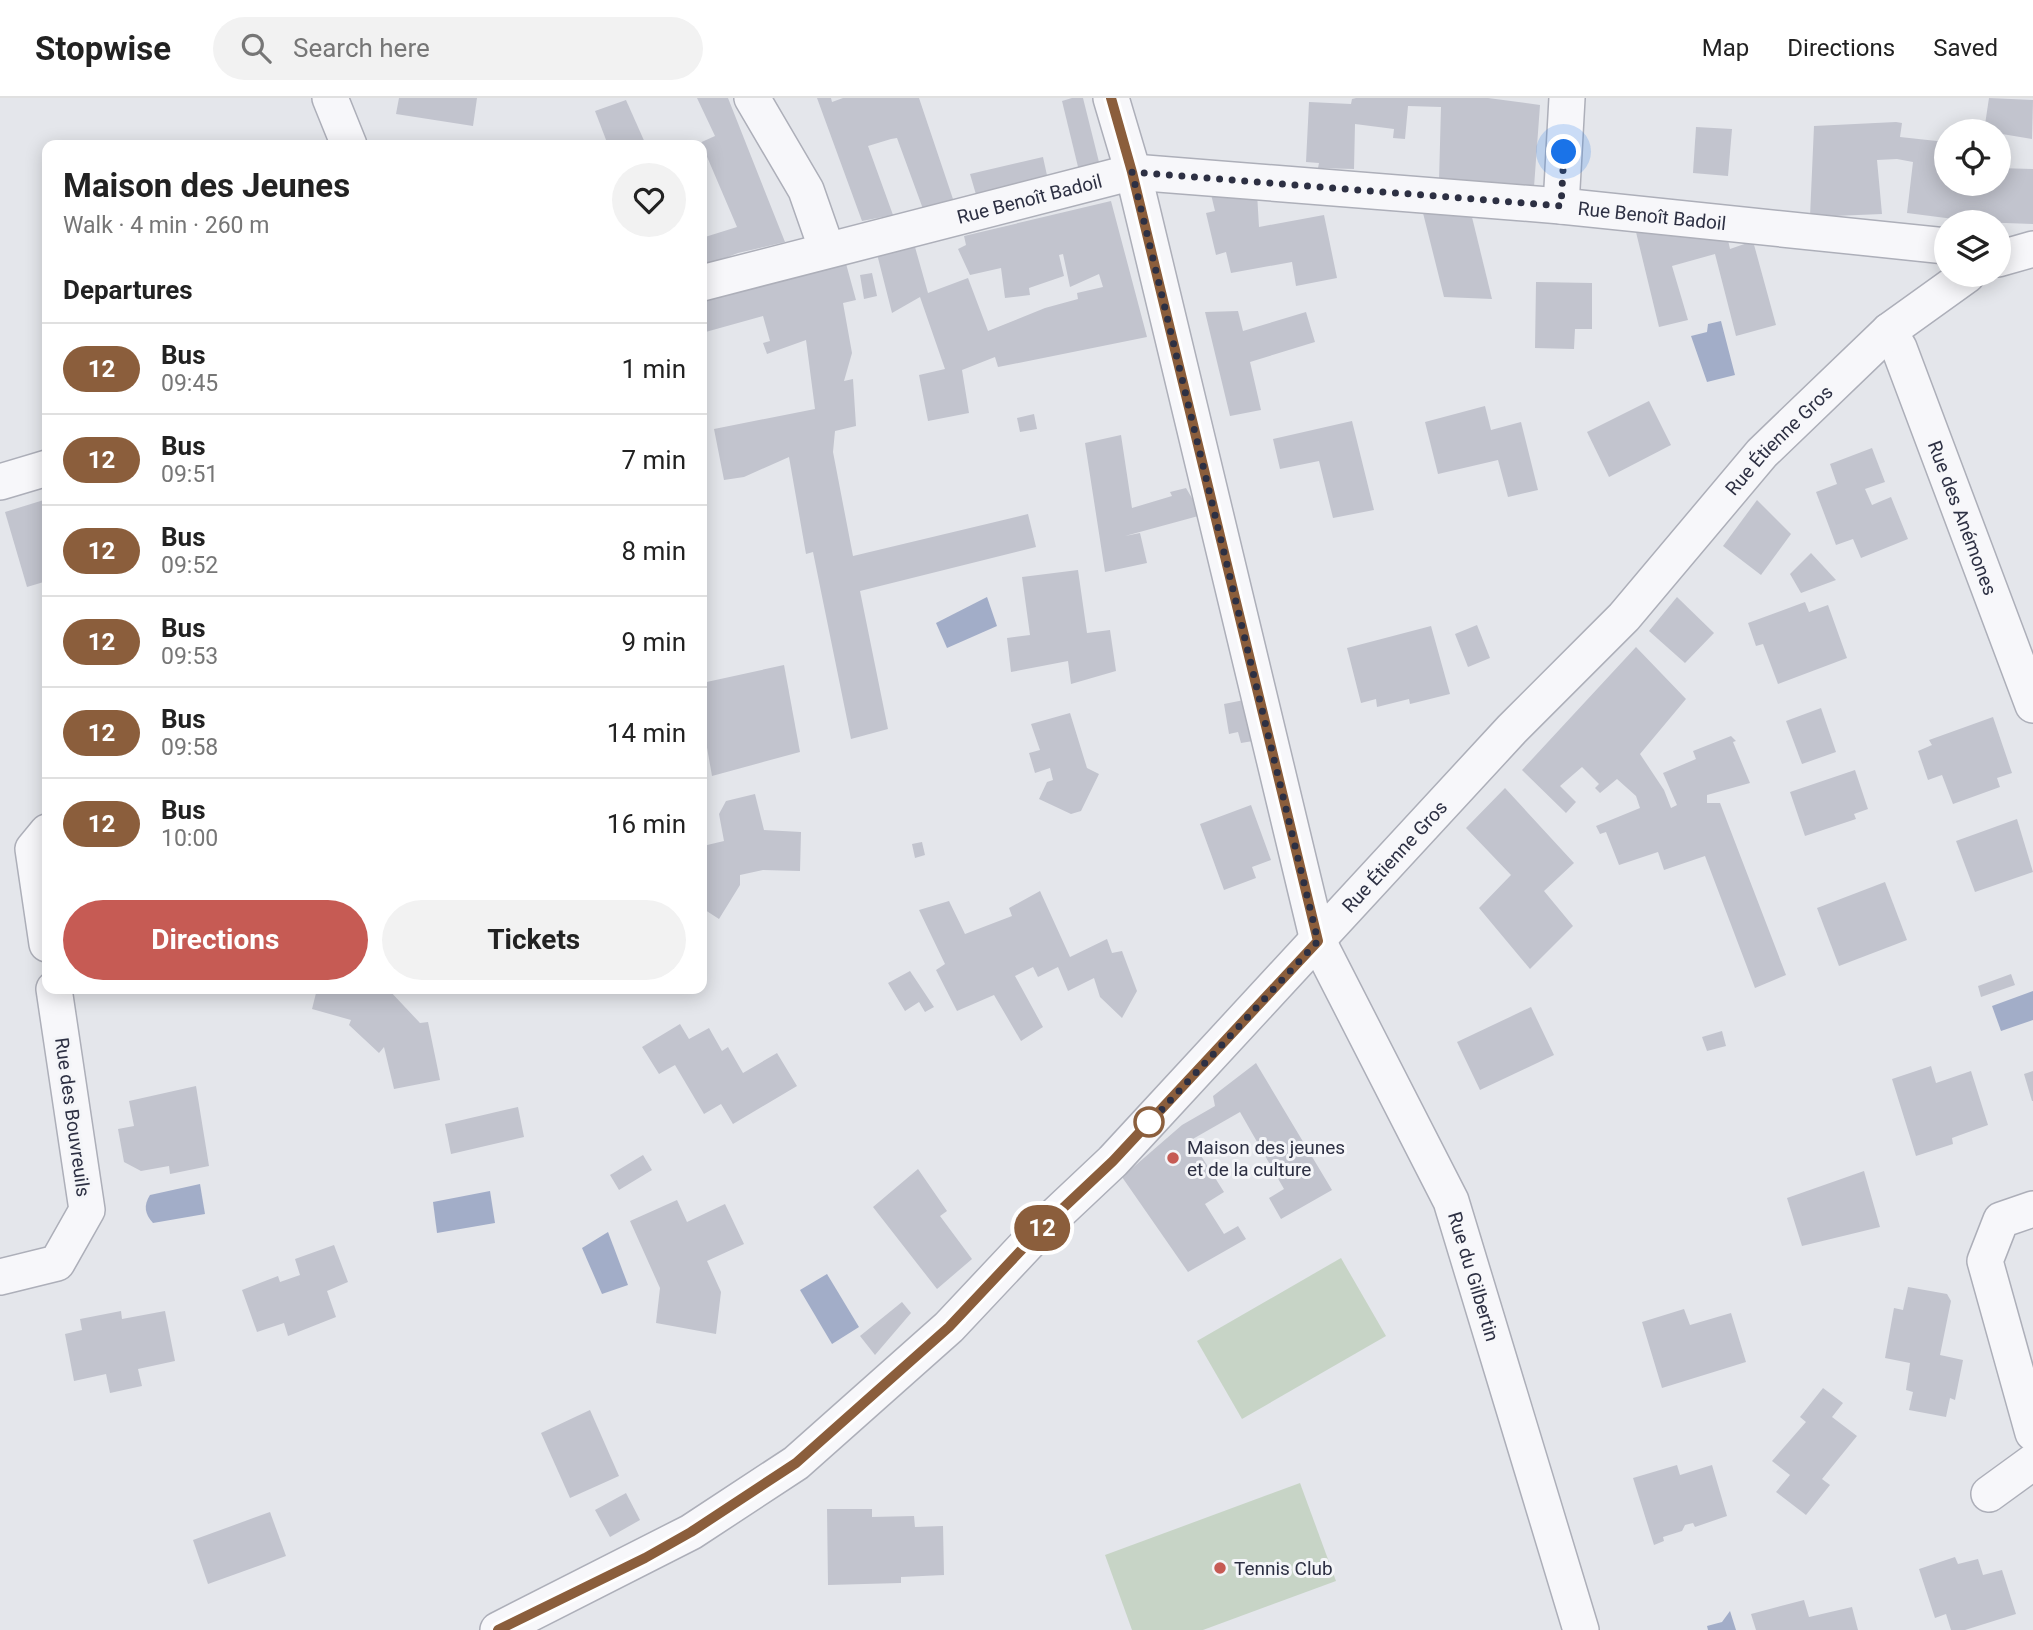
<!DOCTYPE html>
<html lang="en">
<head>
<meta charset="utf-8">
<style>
	:root { --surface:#fff; --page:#f2f2f2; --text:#222; --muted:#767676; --line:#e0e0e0; --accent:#c65b54 }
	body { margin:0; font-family:Roboto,sans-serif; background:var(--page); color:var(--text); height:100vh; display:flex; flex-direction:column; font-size:26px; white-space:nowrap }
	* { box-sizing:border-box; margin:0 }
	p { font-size:23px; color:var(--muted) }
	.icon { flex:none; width:38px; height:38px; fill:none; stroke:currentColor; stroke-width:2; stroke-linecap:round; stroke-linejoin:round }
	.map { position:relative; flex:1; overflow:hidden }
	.details { position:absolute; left:42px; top:42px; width:665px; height:854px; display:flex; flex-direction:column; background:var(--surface); border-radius:14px; box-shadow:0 4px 18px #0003 }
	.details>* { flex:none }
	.badge { padding:0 14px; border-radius:23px; font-size:24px; line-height:46px }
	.fabs { position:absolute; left:1934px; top:21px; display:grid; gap:14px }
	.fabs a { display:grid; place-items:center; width:77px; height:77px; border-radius:50%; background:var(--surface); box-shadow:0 4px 18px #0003; font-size:35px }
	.you { position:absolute; width:35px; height:35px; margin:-18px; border:5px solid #fff; border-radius:50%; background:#1a73e8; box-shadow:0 0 0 10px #1a73e833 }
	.map>.badge { position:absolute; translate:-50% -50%; box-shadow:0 0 0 4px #fff }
	h2 { padding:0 21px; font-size:26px; line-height:63px }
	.round { display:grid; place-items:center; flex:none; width:74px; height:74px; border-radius:37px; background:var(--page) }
	.headline { display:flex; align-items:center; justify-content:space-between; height:119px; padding:0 21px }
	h1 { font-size:33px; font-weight:700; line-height:52px }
	.cta { display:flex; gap:14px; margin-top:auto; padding:14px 21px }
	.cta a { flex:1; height:80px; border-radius:42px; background:var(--accent); color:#fff; font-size:28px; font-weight:700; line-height:80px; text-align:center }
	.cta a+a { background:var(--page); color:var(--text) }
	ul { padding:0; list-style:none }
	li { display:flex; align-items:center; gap:21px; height:91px; padding:0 21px; border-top:2px solid var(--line) }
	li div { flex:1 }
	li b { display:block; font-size:26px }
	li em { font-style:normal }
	li .badge { min-width:77px; font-weight:700; text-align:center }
	header { display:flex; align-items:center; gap:42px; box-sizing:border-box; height:98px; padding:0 35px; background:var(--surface); border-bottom:2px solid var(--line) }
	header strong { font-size:33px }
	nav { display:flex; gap:38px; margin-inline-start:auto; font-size:24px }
	.search { width:490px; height:63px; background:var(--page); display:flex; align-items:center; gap:18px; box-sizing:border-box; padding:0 24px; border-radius:38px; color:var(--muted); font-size:26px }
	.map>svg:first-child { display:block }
</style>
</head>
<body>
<header>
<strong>Stopwise</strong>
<div class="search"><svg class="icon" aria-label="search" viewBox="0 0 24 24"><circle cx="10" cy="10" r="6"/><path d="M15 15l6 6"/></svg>Search here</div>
<nav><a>Map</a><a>Directions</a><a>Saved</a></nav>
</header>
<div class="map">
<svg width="2033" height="1532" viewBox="0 0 2033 1532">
	<rect width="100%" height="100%" fill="#e4e6eb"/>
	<g fill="#c7d4c6">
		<polygon points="1341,1160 1386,1238 1242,1321 1197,1243"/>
		<polygon points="1300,1385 1336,1483 1203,1532 1132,1532 1105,1457"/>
	</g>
	<g fill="#a2adc8">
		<polygon points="1721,223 1735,277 1707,284 1691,238 1707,234 1708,226"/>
		<polygon points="987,499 997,528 947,550 936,525"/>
		<polygon points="2033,893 2033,922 2001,933 1992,908"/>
		<path d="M200,1086L205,1116L153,1125C145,1116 143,1108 150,1097Z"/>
		<polygon points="490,1093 495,1125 437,1135 433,1104"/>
		<polygon points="608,1134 628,1187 602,1196 582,1150"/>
		<polygon points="827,1176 859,1229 832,1246 800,1192"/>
		<polygon points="1730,1513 1736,1532 1708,1532 1707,1528 1722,1524"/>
	</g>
	<g fill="#c2c4ce">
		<polygon points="399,0 477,0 473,28 396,16"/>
		<polygon points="697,0 728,0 785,144 738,155 702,169 702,134 705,139 737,129 702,47 695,47 715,38"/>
		<polygon points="817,0 831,0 832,4 843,0 919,0 954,104 923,111 897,40 891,41 868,48 893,117 862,123"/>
		<polygon points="1072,0 1083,0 1100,68 1079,73 1062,3"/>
		<polygon points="1356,0 1488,0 1540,7 1534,89 1439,83 1441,9 1408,8 1405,41 1393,40 1394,31 1355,26 1354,71 1318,70 1319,65 1306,64 1309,4 1351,6 1352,1"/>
		<polygon points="1989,0 2033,2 2032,41 1984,33"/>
		<polygon points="626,2 646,47 608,47 595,13"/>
		<polygon points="1896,24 1902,25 1900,39 1946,44 1946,86 1998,86 1998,70 2033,71 2033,126 1977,124 1907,115 1913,64 1897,61 1877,62 1882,116 1810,119 1814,28"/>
		<polygon points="1696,29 1732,31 1728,78 1693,75"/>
		<polygon points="1043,59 1048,82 977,100 970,76"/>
		<polygon points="1210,92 1257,95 1259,129 1324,117 1337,180 1296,188 1292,164 1231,175 1226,154 1216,157 1206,115 1215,113"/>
		<polygon points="1111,103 1147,239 998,269 995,259 962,272 969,315 928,323 919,277 945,271 920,199 892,215 877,156 915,149 928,195 968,180 988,233 1045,210 1078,201 1077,195 1103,189 1099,176 1070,189 1063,156 1059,157 1064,178 1029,190 1030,197 1005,200 1001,170 970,177 958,151 966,147 964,138"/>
		<polygon points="1422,111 1471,115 1492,201 1444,199"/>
		<polygon points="1635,130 1727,138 1730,151 1753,143 1776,227 1736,238 1715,156 1672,168 1688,222 1659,229"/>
		<polygon points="845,162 856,202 843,205 852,255 844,283 853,281 856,328 835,333 833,354 853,458 1028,416 1036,449 860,493 888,631 851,641 813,454 806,456 789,359 744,379 724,382 714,331 815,311 806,242 767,256 763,245 770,243 763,218 702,235 702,200"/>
		<polygon points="872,175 877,198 864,201 860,177"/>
		<polygon points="1536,184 1592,185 1592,231 1575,231 1574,251 1535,250"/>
		<polygon points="1238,213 1243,233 1306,214 1315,244 1250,264 1261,312 1230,318 1205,214"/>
		<polygon points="1649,303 1671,347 1609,379 1587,334"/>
		<polygon points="1485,308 1491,332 1521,324 1538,392 1508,399 1498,362 1438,376 1425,324"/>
		<polygon points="1034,316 1037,331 1020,334 1017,320"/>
		<polygon points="1352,323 1374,412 1333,420 1319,363 1280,371 1273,341"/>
		<polygon points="1121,337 1132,410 1172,398 1170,394 1186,390 1202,417 1125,438 1140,435 1147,465 1105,474 1085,345"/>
		<polygon points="1872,350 1885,384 1865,391 1872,407 1891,399 1908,441 1861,460 1853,441 1836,447 1816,394 1837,386 1830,366"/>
		<polygon points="47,401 47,483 27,489 5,414"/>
		<polygon points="1757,402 1791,436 1761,477 1723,448"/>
		<polygon points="1811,455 1836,482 1801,495 1790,476"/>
		<polygon points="1078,472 1087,535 1110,532 1116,573 1071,586 1068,563 1011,574 1007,540 1030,537 1022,479"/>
		<polygon points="1677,499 1714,535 1685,565 1649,533"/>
		<polygon points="1805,504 1809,514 1828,507 1847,560 1778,586 1763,546 1756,548 1748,525"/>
		<polygon points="1477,527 1490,560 1468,569 1455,536"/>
		<polygon points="1431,528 1450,596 1410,606 1409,601 1377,609 1376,601 1361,605 1347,550"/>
		<polygon points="1636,549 1686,601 1640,656 1664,692 1671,710 1677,707 1663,675 1696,661 1693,653 1731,638 1736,643 1733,644 1750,685 1707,697 1707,705 1720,705 1786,877 1755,890 1705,758 1664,772 1658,754 1619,767 1606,734 1600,736 1596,728 1640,710 1636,698 1617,681 1600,695 1595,690 1599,686 1582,669 1560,688 1576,704 1566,715 1522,672"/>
		<polygon points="784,567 800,654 712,678 702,621 702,585"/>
		<polygon points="1244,602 1253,643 1241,645 1238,634 1229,636 1224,606"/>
		<polygon points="1821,610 1836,654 1802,666 1786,623"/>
		<polygon points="1070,615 1087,670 1099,676 1081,713 1071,716 1039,701 1047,684 1053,682 1050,670 1035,675 1029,655 1040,652 1031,626"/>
		<polygon points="1993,619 2012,675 1997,680 2000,689 1953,706 1942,677 1928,682 1918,653 1932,647 1929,642"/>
		<polygon points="1855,672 1868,711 1854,716 1856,721 1805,738 1790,694"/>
		<polygon points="1505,690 1574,765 1544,793 1573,828 1530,871 1479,810 1511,777 1466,730"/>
		<polygon points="755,696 764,732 801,734 800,773 763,772 740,777 740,787 719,821 702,810 703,748 724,743 719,716 726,703"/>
		<polygon points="1251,707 1271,762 1252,769 1256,780 1224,792 1200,726"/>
		<polygon points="2017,721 2033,774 1975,794 1956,743"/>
		<polygon points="922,744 925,757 915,760 912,746"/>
		<polygon points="1885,784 1907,842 1839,868 1817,810"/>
		<polygon points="1040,793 1070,859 1107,841 1112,855 1122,853 1137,893 1122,920 1100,899 1094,880 1068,893 1058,869 1038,879 1033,869 1015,878 1043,929 1021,943 994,897 957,913 936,872 945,866 919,812 949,803 965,836 1012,818 1009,810"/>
		<polygon points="910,873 934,909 925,914 919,904 905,913 888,885"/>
		<polygon points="2011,876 2015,887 1981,899 1978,888"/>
		<polygon points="317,891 388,891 420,925 428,924 440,982 394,991 384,949 379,955 349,927 351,922 312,911"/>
		<polygon points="1531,909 1554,957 1480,992 1457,944"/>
		<polygon points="680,926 689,941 709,930 722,953 728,949 743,975 777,955 797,988 733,1026 721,1006 704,1016 675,967 659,976 642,949"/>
		<polygon points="1722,933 1726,948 1707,953 1702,939"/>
		<polygon points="1256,965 1332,1092 1281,1121 1269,1100 1284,1091 1240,1014 1191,1042 1224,1094 1205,1106 1224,1136 1238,1128 1246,1141 1188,1174 1122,1079 1182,1027 1215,1008 1213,998"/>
		<polygon points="1931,968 1936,985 1971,973 1988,1027 1952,1040 1953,1046 1916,1058 1892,981"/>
		<polygon points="2033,973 2033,1003 2032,1003 2024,976"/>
		<polygon points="196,988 209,1068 170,1076 169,1068 141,1073 124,1064 118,1031 134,1028 129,1003"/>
		<polygon points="518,1009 524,1039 451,1056 445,1026"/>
		<polygon points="643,1057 652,1072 619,1092 610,1077"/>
		<polygon points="918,1071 947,1113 940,1118 972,1161 937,1191 873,1109"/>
		<polygon points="1864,1073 1880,1129 1802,1148 1787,1100"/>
		<polygon points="677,1102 687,1124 725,1106 744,1146 707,1163 721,1194 716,1236 656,1225 660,1190 630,1123"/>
		<polygon points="334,1147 348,1184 327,1193 336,1219 288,1238 284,1225 257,1234 242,1192 278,1178 280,1184 300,1177 295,1161"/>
		<polygon points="1908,1189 1947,1196 1951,1203 1940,1257 1963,1262 1955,1302 1950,1300 1946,1319 1909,1312 1913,1294 1906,1292 1910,1265 1885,1260 1894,1210 1903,1212"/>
		<polygon points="902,1204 911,1215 875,1257 860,1238"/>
		<polygon points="1684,1211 1690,1227 1731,1215 1746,1264 1662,1290 1642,1224"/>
		<polygon points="121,1213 122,1221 165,1213 175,1263 138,1271 142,1288 110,1295 106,1276 74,1283 65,1236 82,1232 80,1221"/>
		<polygon points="1823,1290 1843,1305 1832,1319 1857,1338 1822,1381 1830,1387 1806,1417 1776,1394 1790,1377 1772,1363 1806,1324 1800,1319"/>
		<polygon points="590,1312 619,1378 570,1400 541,1335"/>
		<polygon points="1677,1367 1680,1377 1712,1367 1727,1418 1695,1429 1693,1425 1685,1427 1682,1433 1663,1439 1664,1443 1654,1447 1633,1380"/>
		<polygon points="626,1395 640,1422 610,1439 595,1412"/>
		<polygon points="827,1411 872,1411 872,1419 914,1418 915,1429 943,1428 944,1477 901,1479 901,1485 828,1487"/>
		<polygon points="270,1414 286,1458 208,1486 193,1442"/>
		<polygon points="1955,1459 1958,1466 1978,1461 1983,1477 2002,1472 2016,1516 1965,1532 1951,1532 1946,1516 1935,1520 1919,1471"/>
		<polygon points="1804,1502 1809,1519 1852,1509 1858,1532 1756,1532 1751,1516"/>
	</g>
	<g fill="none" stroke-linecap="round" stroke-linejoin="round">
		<defs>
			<g id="street">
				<polyline points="330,0 349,47"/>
				<polyline points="752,0 806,92 827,152"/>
				<path id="s1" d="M1111,0L1133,74L1318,843L1451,1103L1581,1532"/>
				<polyline points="1561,108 1567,0"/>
				<polyline points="1998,161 2033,151"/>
				<path id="s2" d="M702,185L1133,74L1561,108L1946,148"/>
				<path id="s3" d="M1889,233L1899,250L2033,607"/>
				<polyline points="0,384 47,370"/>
				<polyline points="47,734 33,751 47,846"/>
				<polyline points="2033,1111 2001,1122 1985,1163 2033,1335"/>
				<polyline points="0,1179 57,1165 87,1112 54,891"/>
				<polyline points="1989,1396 2033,1364"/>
				<path id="s4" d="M498,1532L691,1434L796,1365L949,1229L1044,1128L1113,1063L1512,631L1624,519L1762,355L1889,233L1967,177"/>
			</g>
		</defs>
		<use href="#street" stroke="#adafb9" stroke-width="38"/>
		<use href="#street" stroke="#f7f7fa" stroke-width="35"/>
	</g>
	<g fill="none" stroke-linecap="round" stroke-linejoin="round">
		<defs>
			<polyline id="line" points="498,1532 645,1460 691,1434 796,1365 949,1229 1044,1128 1113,1063 1318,843 1132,74 1111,0"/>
		</defs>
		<use href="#line" stroke="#fff" stroke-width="16"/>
		<use href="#line" stroke="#8b5e3c" stroke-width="10"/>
		<polyline stroke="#2d3043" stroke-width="7" stroke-dasharray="0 12.6" points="1149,1024 1143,1032 1318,843 1132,74 1561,108 1564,54"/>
	</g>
	<circle fill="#fff" stroke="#8b5e3c" stroke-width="3.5" cx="1149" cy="1024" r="14"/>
	<g fill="#c65b54" stroke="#f4f5f8" stroke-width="2.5">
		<circle cx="1173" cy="1060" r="7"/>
		<circle cx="1220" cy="1470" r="7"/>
	</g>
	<g text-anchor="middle" stroke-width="6" stroke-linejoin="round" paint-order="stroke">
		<g font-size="19" fill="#2d3043" stroke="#f4f5f8">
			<text dy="7" stroke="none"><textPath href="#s2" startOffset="338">Rue Benoît Badoil</textPath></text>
			<text dy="7" stroke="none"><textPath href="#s2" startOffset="966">Rue Benoît Badoil</textPath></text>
			<text dy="7" stroke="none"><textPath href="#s4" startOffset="1762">Rue Étienne Gros</textPath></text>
			<text dy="7" stroke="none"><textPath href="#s3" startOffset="201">Rue des Anémones</textPath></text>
			<text dy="7" stroke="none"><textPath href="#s4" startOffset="1195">Rue Étienne Gros</textPath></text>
			<text transform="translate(73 1019) rotate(82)" y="7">Rue des Bouvreuils</text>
			<text dy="7" stroke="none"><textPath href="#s1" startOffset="1239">Rue du Gilbertin</textPath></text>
		</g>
		<g font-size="19" fill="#2d3043" stroke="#f4f5f8" text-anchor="start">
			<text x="1187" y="1056">Maison des jeunes<tspan x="1187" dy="22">et de la culture</tspan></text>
			<text x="1234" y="1477">Tennis Club</text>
		</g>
	</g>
</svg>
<div class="fabs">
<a><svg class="icon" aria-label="locate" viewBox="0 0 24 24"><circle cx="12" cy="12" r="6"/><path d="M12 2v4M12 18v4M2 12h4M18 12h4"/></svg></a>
<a><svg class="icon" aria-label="layers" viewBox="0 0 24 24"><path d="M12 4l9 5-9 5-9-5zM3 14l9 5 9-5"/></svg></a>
</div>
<div class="you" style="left:1564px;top:54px"></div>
<b class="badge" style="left:1042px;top:1130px;background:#8b5e3c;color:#fff">12</b>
<section class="details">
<div class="headline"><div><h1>Maison des Jeunes</h1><p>Walk · 4 min · 260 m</p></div><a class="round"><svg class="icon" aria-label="heart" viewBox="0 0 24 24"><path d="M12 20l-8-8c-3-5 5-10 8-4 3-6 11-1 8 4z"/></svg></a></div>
<h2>Departures</h2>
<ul>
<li><span class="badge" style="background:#8b5e3c;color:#fff">12</span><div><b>Bus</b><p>09:45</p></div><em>1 min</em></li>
<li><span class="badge" style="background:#8b5e3c;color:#fff">12</span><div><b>Bus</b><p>09:51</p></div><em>7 min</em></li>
<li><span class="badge" style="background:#8b5e3c;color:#fff">12</span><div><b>Bus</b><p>09:52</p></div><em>8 min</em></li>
<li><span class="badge" style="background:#8b5e3c;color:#fff">12</span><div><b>Bus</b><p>09:53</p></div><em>9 min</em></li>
<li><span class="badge" style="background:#8b5e3c;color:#fff">12</span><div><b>Bus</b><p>09:58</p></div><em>14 min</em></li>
<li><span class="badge" style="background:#8b5e3c;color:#fff">12</span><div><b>Bus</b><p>10:00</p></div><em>16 min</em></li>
</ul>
<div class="cta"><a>Directions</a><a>Tickets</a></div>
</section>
</div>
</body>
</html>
